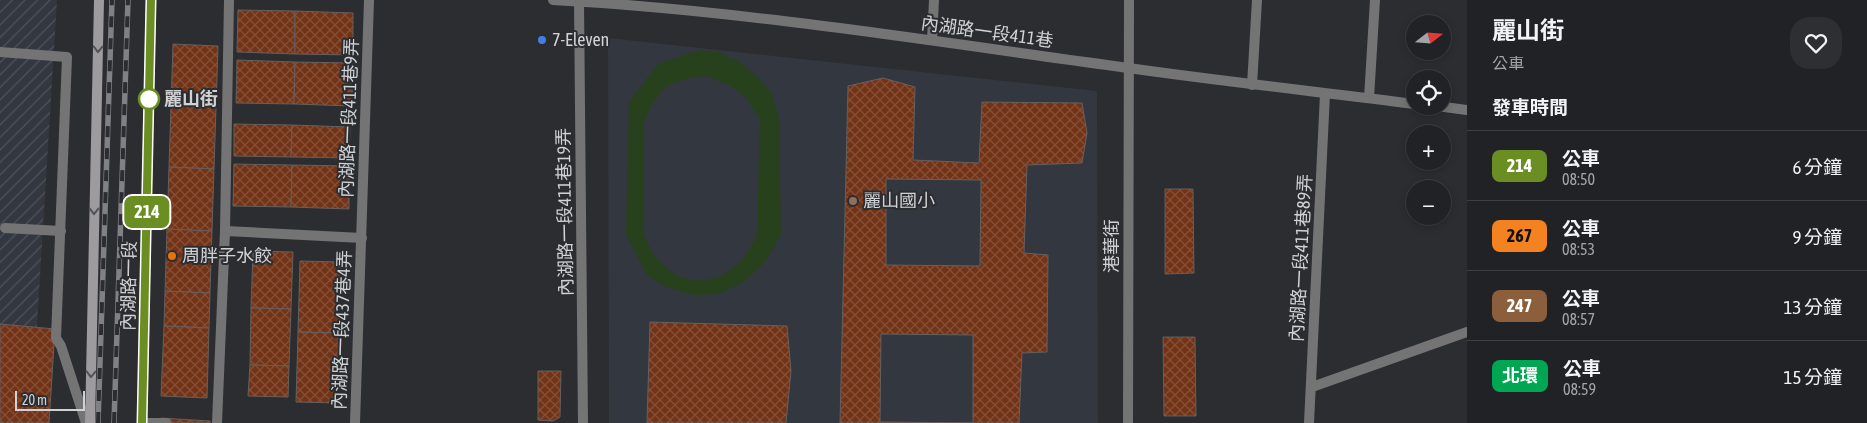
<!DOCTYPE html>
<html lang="zh-TW">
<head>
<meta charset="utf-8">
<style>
	:root { --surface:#202225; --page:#2d2f32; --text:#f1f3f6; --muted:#a2a4a7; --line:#3d3f42 }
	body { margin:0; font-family:"Asap Condensed","Noto Sans TC",sans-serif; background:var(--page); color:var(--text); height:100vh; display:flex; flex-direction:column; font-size:19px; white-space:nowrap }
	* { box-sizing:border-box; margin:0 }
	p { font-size:16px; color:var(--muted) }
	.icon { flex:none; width:28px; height:28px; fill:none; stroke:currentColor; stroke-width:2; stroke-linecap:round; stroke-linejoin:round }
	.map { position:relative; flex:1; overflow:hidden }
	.details { display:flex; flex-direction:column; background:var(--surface); width:400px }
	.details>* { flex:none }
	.badge { padding:0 10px; border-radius:8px; font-size:18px; line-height:32px }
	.needle { width:32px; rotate:73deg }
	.fabs { position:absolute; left:1406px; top:15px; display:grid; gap:10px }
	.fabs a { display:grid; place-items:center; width:45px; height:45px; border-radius:50%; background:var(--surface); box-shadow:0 2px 8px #0003,0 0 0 1px var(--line); font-size:25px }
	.scale { position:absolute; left:15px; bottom:12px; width:70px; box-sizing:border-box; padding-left:5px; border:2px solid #d1d2d4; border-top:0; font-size:14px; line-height:18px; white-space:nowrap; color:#d1d2d4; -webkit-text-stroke:4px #2b2d31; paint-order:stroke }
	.map>.badge { position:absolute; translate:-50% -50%; box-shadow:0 0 0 2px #fff }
	h2 { padding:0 25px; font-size:19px; line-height:45px }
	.round { display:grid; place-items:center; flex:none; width:52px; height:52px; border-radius:20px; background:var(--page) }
	.overview { display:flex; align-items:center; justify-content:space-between; height:85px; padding:0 25px }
	h1 { font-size:24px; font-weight:700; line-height:38px }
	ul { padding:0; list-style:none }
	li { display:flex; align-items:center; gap:15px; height:70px; padding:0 25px; border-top:1px solid var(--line) }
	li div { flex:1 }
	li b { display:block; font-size:19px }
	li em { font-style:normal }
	li .badge { min-width:55px; font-weight:700; text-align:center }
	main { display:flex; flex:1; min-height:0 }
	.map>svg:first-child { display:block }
</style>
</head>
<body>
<main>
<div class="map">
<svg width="1467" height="423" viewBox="0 0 1467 423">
	<defs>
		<pattern id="industrial-furrows" width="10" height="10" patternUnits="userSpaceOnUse" patternTransform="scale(1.25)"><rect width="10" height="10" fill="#333740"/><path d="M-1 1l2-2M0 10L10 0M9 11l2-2" fill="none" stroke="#50535b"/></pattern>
		<pattern id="building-cross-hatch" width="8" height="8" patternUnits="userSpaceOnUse" patternTransform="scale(1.25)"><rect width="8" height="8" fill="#723316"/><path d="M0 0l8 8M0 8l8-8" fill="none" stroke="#855037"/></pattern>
	</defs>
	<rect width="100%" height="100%" fill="#2b2d31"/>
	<polygon fill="#333740" points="608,38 1097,91 1098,423 609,423"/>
	<polygon fill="url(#industrial-furrows)" points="0,0 57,0 31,423 0,423"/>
	<path fill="#28411d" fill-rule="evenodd" d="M699,50L718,52L740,62L758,77L771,92L779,118L781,235L765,262L746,280L720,294L694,295L668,288L647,275L626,235L629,102L658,64ZM706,76L729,85L746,98L760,119L757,235C731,296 665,296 643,232L644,122L652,104L665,87L685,79Z"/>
	<g fill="url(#building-cross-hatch)" stroke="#65605e" fill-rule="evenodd">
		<polygon points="238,10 295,11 295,54 237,52"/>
		<polygon points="295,11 353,13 353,55 295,54"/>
		<polygon points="173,44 218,46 216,107 171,106"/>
		<polygon points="237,60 295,62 294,104 236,103"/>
		<polygon points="295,62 353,63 352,106 294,104"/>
		<path d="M883,78L915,87L913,160L979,163L982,102L1082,103L1087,133L1082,163L1027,165L1024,253L1048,255L1047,352L1022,353L1019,423H840L848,86ZM886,179L981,180L980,266L886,265ZM881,334L973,335V423L880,422Z"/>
		<polygon points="171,106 216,107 214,169 169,167"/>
		<polygon points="234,124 292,125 291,157 234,156"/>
		<polygon points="292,125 350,127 349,158 291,157"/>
		<polygon points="234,164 292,165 291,207 233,206"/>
		<polygon points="292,165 349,166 349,209 291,207"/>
		<polygon points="169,167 214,169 212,231 167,229"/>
		<polygon points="1165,189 1193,189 1194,273 1165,274"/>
		<polygon points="167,229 212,231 210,293 165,291"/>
		<polygon points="253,251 293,252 291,309 251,308"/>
		<polygon points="300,261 340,262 338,333 298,332"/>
		<polygon points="165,291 210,293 209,328 164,326"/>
		<polygon points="251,308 291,309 289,366 250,365"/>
		<polygon points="650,322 787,326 791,371 786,423 647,423"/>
		<polygon points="0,324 55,329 49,423 0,423"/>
		<polygon points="164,326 209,328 207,398 161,396"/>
		<polygon points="298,332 338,333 336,403 296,402"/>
		<polygon points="1163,337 1195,337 1196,416 1164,416"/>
		<polygon points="250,365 289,366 288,397 248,396"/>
		<polygon points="538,371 561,371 560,417 553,421 538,420"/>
		<polygon points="161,418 210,421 210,423 161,423"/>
	</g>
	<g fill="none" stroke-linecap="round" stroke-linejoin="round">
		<g stroke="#757475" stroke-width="10">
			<polyline points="0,52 67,57 56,338 61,346 86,423"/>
			<polyline points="5,228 61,231"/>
		</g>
		<g stroke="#757475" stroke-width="10">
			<path d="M553,0C739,10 923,40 1107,65C1210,80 1312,91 1415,104"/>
			<polyline points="579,1 583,423"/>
			<polyline points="932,40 934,0"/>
			<polyline points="1252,85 1257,0"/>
			<polyline points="1369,98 1375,0"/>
			<polyline points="1437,106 1467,110"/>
			<polyline points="225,231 362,238"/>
			<polyline points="1312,387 1467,332"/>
			<polyline points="142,423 166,423"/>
			<polyline points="217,423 225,231 229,0"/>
			<polyline points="355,423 369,0"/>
			<polyline points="1128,423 1129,0"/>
			<polyline points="1309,423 1325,94"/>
		</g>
		<g stroke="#9e9b9e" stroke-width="10">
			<polyline points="90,423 99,0"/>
			<polyline points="142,423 151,0"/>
		</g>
		<defs>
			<g id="rail">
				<polyline points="98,423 112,0"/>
				<polyline points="114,423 128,0"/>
			</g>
		</defs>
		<use href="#rail" stroke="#808184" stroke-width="5.5"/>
		<use href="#rail" stroke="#2b2d31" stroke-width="4" stroke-dasharray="11" stroke-linecap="butt"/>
	</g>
	<defs><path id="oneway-chevron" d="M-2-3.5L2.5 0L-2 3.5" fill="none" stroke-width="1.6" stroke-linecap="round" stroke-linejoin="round" transform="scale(1.25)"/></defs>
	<g stroke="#535457">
		<use href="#oneway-chevron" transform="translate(98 49) rotate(91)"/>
		<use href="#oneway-chevron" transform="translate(94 211) rotate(91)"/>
		<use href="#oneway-chevron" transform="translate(91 374) rotate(91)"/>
	</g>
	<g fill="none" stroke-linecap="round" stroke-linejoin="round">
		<defs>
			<polyline id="line" points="142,423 151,0"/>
		</defs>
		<use href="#line" stroke="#fff" stroke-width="11"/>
		<use href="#line" stroke="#6b8e23" stroke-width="8"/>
	</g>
	<circle fill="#3f7fe0" stroke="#2b2d31" stroke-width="2" cx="542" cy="40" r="5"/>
	<circle fill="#fff" stroke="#6b8e23" stroke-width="2.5" cx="149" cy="99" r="10"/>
	<circle fill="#8d6e63" stroke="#2b2d31" stroke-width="2" cx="853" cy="201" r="5"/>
	<circle fill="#e8710a" stroke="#2b2d31" stroke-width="2" cx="172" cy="256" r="5"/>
	<g text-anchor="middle" stroke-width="4" stroke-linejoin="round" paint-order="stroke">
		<g font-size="18" fill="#d1d2d4" stroke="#2b2d31">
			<text transform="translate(987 32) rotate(8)" y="6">內湖路一段411巷</text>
			<text transform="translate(349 118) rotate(-88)" y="6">內湖路一段411巷9弄</text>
			<text transform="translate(565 212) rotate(-91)" y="6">內湖路一段411巷19弄</text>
			<text transform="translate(1112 246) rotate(-90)" y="6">港華街</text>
			<text transform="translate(1301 258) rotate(-87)" y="6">內湖路一段411巷89弄</text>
			<text transform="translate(129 286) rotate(-89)" y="6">內湖路一段</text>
			<text transform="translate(342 330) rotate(-88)" y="6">內湖路一段437巷4弄</text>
		</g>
		<g font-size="18" fill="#d1d2d4" stroke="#2b2d31" text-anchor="start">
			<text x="552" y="46">7-Eleven</text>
			<text x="863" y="207">麗山國小</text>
			<text x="182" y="262">周胖子水餃</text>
		</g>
		<g font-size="18" font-weight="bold" fill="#d1d2d4" stroke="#2b2d31" text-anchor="start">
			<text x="164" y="105">麗山街</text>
		</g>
	</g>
</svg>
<div class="fabs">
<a><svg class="needle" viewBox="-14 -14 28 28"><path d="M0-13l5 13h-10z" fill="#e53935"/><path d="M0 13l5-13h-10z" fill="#a2a4a7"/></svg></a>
<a><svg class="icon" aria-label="locate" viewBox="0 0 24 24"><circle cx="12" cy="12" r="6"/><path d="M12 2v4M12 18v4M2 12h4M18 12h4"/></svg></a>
<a>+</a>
<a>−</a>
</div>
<div class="scale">20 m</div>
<b class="badge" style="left:147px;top:212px;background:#6b8e23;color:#fff">214</b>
</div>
<section class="details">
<div class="overview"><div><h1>麗山街</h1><p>公車</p></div><a class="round"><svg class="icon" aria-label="heart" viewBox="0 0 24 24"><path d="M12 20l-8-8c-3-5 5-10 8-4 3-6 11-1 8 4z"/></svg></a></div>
<h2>發車時間</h2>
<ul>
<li><span class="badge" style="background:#6b8e23;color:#fff">214</span><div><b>公車</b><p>08:50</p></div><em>6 分鐘</em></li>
<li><span class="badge" style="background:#f58220;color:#111">267</span><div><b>公車</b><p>08:53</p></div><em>9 分鐘</em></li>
<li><span class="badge" style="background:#8b5e3c;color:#fff">247</span><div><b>公車</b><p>08:57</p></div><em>13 分鐘</em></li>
<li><span class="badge" style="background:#00a651;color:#fff">北環</span><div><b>公車</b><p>08:59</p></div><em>15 分鐘</em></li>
</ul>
</section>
</main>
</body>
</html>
